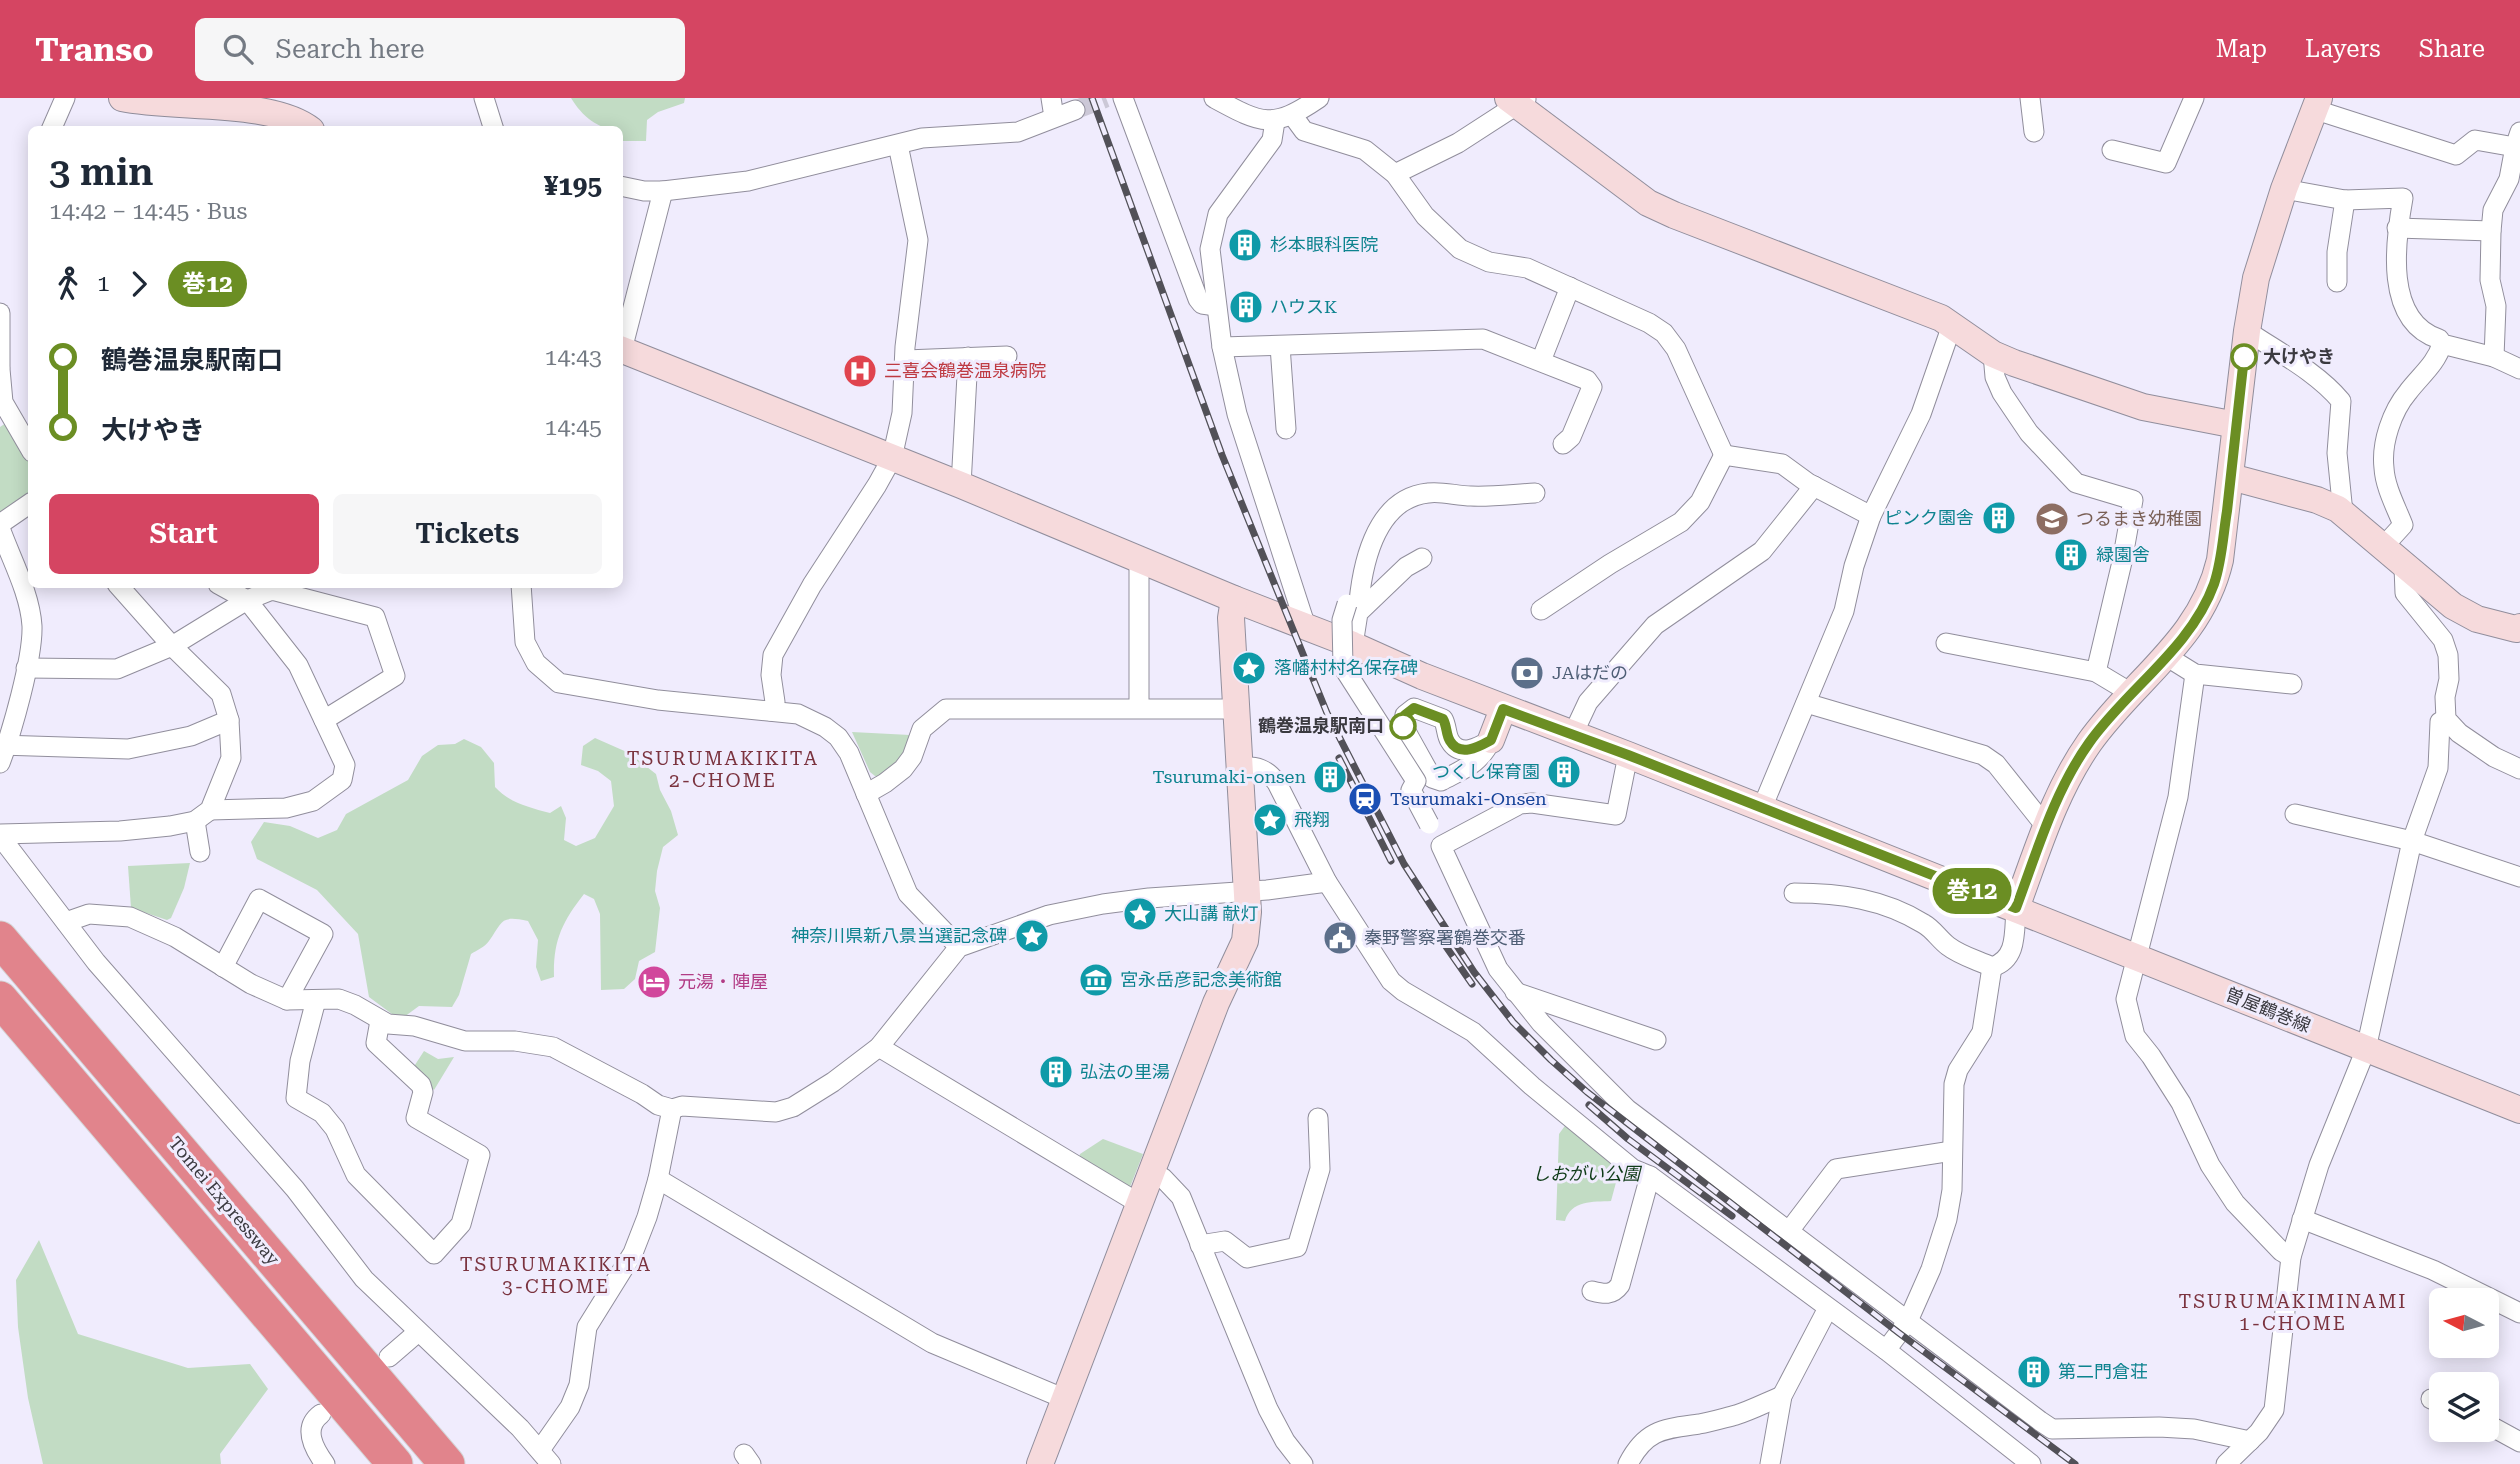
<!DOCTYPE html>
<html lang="en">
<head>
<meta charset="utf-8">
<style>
	:root { --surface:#fff; --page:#f6f6f7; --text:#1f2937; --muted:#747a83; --accent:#d54562 }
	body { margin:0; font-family:"Roboto Serif","Noto Sans JP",serif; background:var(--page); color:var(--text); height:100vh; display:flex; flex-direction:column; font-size:26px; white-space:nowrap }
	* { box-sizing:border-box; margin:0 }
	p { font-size:23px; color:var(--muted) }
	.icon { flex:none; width:38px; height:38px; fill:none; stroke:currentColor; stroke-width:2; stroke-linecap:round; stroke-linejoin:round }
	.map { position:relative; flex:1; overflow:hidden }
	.sheet { position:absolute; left:28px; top:28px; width:595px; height:462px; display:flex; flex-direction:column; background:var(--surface); border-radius:10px; box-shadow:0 4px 18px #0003 }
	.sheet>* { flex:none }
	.badge { padding:0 14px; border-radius:23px; font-size:24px; line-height:46px }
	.needle { width:46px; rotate:276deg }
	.tools { position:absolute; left:2429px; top:1190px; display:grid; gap:14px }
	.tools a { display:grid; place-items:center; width:70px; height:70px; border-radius:10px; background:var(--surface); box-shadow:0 4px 18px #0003; font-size:35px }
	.map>.badge { position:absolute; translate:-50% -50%; box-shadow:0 0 0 4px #fff }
	.legs { display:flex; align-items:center; gap:10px; height:77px; padding:0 21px; font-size:23px }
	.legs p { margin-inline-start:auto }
	.headline { display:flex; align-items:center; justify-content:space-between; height:119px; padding:0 21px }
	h1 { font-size:38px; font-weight:600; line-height:52px }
	.button { display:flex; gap:14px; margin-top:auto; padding:14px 21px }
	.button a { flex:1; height:80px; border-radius:10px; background:var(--accent); color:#fff; font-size:28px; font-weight:600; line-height:80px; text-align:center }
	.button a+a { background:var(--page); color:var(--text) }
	ul { padding:0 21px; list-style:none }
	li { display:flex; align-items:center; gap:24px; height:70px; font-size:26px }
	li i { display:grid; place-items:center; width:10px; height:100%; margin:0 9px; background:currentColor }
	li i::after { content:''; width:18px; height:18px; margin:-9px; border:5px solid; border-radius:50%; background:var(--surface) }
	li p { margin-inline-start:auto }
	li:first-child i { background:linear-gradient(#0000 50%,currentColor 0) }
	li:last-child i { background:linear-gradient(currentColor 50%,#0000 0) }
	header { display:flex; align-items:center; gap:42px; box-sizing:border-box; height:98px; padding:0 35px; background:var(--accent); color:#fff }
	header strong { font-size:33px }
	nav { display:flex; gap:38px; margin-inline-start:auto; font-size:24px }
	.search { width:490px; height:63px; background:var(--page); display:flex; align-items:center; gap:18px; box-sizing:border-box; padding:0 24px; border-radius:10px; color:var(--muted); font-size:26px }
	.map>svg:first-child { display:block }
</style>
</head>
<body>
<header>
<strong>Transo</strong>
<div class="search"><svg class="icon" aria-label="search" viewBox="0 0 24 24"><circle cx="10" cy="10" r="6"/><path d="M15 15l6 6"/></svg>Search here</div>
<nav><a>Map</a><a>Layers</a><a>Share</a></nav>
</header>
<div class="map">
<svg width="2520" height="1366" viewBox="0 0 2520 1366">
	<rect width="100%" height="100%" fill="#f0ecfd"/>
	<g fill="#c2dcc4">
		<path d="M571,0H685L684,5L658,14L647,22L646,43H623L620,40V32C598,32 582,18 571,0Z"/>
		<polygon points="9,323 31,361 31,398 7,414 0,414 0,329"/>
		<polygon points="852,634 910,637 903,661 880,678 875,678 870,674"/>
		<path d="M595,640L629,655L656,676L660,692L671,713L678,737L663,749L657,773L655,793L660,810L655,854L639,863L635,881L624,891L601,892L600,816L594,801L584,796C562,824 553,843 554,879L541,883L536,869L538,842L528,823C500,817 503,823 489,843C485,849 477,852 471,856L459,897L452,909L419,908L404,919H396L369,899L358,836L317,792L257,761L251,744L264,724L290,728L318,740L337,732L346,716L408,682L422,658L438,647L455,646L464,641L481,649L494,665L495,689C510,705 528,709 550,715L561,708L566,720L564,742L576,748L595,740L614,708L611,683L598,673L581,667L583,648Z"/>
		<polygon points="190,765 184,790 171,820 167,822 131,810 128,768"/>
		<polygon points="424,953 438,961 454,959 434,992 413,970"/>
		<path d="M1567,1025L1621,1066L1611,1103C1593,1104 1571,1102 1565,1123L1556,1122L1559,1036Z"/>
		<polygon points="1103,1041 1143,1056 1130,1089 1123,1091 1078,1064 1080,1056"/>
		<polygon points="39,1142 78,1236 188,1270 250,1266 268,1291 220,1356 221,1366 43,1366 28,1300 18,1229 16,1182"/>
	</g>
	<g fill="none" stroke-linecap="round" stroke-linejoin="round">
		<polyline stroke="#ccc8d7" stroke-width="19" stroke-dasharray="19 10" stroke-linecap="butt" points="1075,12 1106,0"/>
		<defs>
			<g id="street">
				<polyline points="484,0 494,32"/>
				<polyline points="1051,0 1054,19"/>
				<polyline points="1123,0 1198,201 1202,206 1216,208"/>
				<path d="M1214,0C1262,26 1272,32 1319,0"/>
				<polyline points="2030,0 2034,34"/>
				<polyline points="2313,11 2456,57 2475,42 2515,49"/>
				<polyline points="1293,18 1304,33 1365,52 1395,76 1425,118 1460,151 1489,164 1527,170 1649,225 1664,235 1676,251 1724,357"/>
				<polyline points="1275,23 1272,42 1218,116 1210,151 1222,249 1237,316 1306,529"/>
				<polyline points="51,32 65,0"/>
				<polyline points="2112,52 2166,65 2194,0"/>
				<polyline points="1395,76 1458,45 1526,1"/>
				<polyline points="620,88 644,93 663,93 748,83 922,40 1018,34 1075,12"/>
				<path d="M2284,91L2345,102L2403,100C2395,144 2384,223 2439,241L2442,246L2494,259L2520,271"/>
				<polyline points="2397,130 2491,133"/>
				<polyline points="2337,184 2337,154 2345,102"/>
				<polyline points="0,215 0,269"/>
				<path d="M2247,233C2278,254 2317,274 2341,303L2337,355L2343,415"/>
				<polyline points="1280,248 1286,331"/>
				<polyline points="1222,249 1483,241 1587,282 1592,289 1571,339 1563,346"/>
				<polyline points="622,252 663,93"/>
				<polyline points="1993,256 1995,279 2002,295 2029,335 2076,385 2133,402 2122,464 2096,574"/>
				<polyline points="2494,259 2496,208 2490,182 2491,133 2493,112 2509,81 2515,49 2520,34"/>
				<polyline points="906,262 1007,258"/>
				<polyline points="1541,263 1570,189"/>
				<polyline points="0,271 3,304 32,354"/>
				<polyline points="1724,357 1782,366 1808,385 1871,418"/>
				<polyline points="961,387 968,259"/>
				<polyline points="0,426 32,404"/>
				<path d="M0,430C11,461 30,495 32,528C33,560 12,634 0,665"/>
				<path d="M2382,450L2403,427C2396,409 2385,389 2384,370C2381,345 2392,313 2408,294C2421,277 2436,266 2442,246"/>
				<polyline points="2404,469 2405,495 2443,542 2448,557 2449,581 2445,599 2446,621 2459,635 2494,659 2520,671"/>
				<polyline points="521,486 525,544 536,565 559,585 658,602 798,616 825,629 838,639 849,655 908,796 959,849"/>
				<polyline points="1541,512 1610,466 1681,424 1700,404 1724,357"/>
				<path d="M1358,515C1361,472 1373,401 1428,395C1442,393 1457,398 1471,398C1492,399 1514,396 1535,395"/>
				<polyline points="1946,545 2096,574 2131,595"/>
				<polyline points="1353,547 1358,515 1406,469 1422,460"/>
				<polyline points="2166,558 2195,576 2292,586"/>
				<polyline points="26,570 117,571 172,548 247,502 272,492 375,519 395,578 324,622"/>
				<polyline points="2195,576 2178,699 2126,901 2135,938 2151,958 2181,1005 2210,1067 2235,1105 2281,1153 2291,1159"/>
				<polyline points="1806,605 1983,657 1996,666 2039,720 2048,725"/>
				<polyline points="1139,610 1139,461"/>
				<path d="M1414,610L1443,621C1447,628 1446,637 1450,643C1460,660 1479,649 1491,642C1480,666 1463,671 1441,683L1432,680L1403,628L1405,617Z"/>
				<polyline points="771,613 775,604 771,577 773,557 812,487 877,387 892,360 902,315 905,249 918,142 898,47"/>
				<polyline points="1573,636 1588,604 1655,527 1762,453 1814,388"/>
				<polyline points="0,647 128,651 191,638 229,622"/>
				<polyline points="1628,657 1616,717 1532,705 1520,706 1441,748 1498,871 1541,925 1627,1011 2040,1323 2052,1331 2159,1329 2194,1331 2250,1343"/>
				<path d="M1240,669C1257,668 1267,671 1277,685L1327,784L1391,883L1403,893L1473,934L1532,988L1633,1071L1650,1078L1886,1252L2031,1366"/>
				<polyline points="866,696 885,685 903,671 912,659 922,631 946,611 1236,611"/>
				<polyline points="1762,710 1844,513 1854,468 1871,418 1921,316 1952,227"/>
				<polyline points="210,712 286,710 313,703 342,682 345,667 298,567 247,502 218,486"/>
				<polyline points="2295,716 2412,743 2520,779"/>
				<polyline points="195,723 200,754"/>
				<polyline points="0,736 120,733 170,728 195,723 210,712 231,660 229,622 221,596 172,548 117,486"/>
				<polyline points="0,738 96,864 295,1091 364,1181 520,1330 551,1366"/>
				<path d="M1794,795C1840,795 1884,801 1924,826C1933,831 1939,841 1948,848C1961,858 1977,862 1992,869C2018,861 2014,834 2016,810"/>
				<polyline points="66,824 89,816 130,819 175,839 251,886 287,902 339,901 355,907 388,926 414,928 465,943 515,943 553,949 642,996 658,1007 672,1011 682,1008 776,1014 793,1009 833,984 879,949 959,849 1049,817 1103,806 1149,800 1267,792 1327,784"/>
				<polyline points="223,869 259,801 323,836 287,902"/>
				<polyline points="1515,894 1656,942"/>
				<polyline points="316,902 300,963 296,1000 322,1015 335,1031 356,1077 434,1156 461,1126 480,1057 416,1020 423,994 421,987 376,945 380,923"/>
				<polyline points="879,949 1140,1106"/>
				<polyline points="1151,1075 1163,1080 1181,1099 1268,1311 1285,1343 1303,1366"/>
				<polyline points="658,1081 932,1245 1065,1301"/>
				<polyline points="2302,1121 2433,1172 2520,1215"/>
				<polyline points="1789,1133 1836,1071 1952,1053"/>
				<polyline points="1200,1147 1225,1143 1247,1160 1297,1149 1320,1071 1318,1020"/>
				<path d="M1592,1193C1604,1196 1612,1198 1620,1187L1650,1078"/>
				<polyline points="1886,1252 1908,1223 1931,1171 1947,1121 1952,1092 1954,986 1958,972 1982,934 1992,869"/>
				<polyline points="389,1259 418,1234"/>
				<polyline points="2431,1301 2441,1305"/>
				<path d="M321,1316C302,1330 314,1351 325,1366"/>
				<polyline points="2487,1326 2520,1344"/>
				<polyline points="540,1352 570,1309 579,1287 587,1229 633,1155 647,1119 658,1081 672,1011"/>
				<polyline points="744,1356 751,1366"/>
				<path d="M1628,1366C1646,1331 1664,1331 1699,1326C1711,1324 1724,1320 1736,1317C1752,1312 1767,1304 1782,1298"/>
				<polyline points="1770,1366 1782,1298 1828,1210"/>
				<polyline points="2226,1366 2259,1334 2274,1312 2291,1159 2319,1067 2366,951 2412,743 2438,670 2440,624 2446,621"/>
			</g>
			<g id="secondary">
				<path d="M122,0C173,11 272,1 311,32"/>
				<polyline points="1508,0 1648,105 1674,117 1941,220 1993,256 2014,265 2143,309 2236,327"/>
				<polyline points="620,251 961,387 1234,501 1353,547 1422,578 1628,657 2520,1012"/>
				<polyline points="2231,379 2317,402 2338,411 2453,508 2477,521 2516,531 2520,529"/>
				<polyline points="1491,642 1503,611"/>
				<path d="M2016,810C2037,754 2054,695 2089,645C2134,581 2201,543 2220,462L2247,233L2256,180L2284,91L2319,0"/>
				<polyline points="1040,1366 1216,905 1245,843 1248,814 1231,520 1234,501"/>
			</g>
			<g id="highway">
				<polyline points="0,841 447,1366"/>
				<polyline points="0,901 395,1366"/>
			</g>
		</defs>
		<use href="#street" stroke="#918e9c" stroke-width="21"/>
		<use href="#secondary" stroke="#918e9c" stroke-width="28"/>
		<use href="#highway" stroke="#d4d4d5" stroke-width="37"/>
		<use href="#street" stroke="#fff" stroke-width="19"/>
		<use href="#secondary" stroke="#f6dadc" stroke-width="26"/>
		<use href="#highway" stroke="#e1848c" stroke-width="35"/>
		<defs>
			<g id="rail">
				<polyline points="1092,0 1222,357 1327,615 1404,766 1474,874 1513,924 1551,962 1587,994 1899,1235 2075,1366"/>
				<polyline points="1339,660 1391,763"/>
				<polyline points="1438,837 1472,886"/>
				<polyline points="1589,1007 1628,1041 1732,1118"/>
			</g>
		</defs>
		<use href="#rail" stroke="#525158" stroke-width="7"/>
		<use href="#rail" stroke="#f0ecfd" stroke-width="4.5" stroke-dasharray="13" stroke-linecap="butt"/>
		<defs>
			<polyline id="street-bridge" points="1347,506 1342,522 1343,569 1416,683 1411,692 1429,726"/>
		</defs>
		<use href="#street-bridge" stroke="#918e9c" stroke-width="21" stroke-linecap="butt"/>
		<use href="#street-bridge" stroke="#fff" stroke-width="19"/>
	</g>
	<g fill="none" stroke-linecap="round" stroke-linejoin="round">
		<defs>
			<path id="line-1" d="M1403,628L1405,617L1414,610L1443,621C1447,628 1446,637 1450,643C1460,660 1480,648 1491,642L1503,611L1628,657L2016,810C2037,754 2054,694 2089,645C2127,591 2191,550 2214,486C2222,463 2223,437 2227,413C2233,362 2238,310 2244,259"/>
		</defs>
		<use href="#line-1" stroke="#fff" stroke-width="16"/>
		<use href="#line-1" stroke="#6b8e23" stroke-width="10"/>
	</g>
	<defs>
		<symbol id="building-disc" viewBox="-11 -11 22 22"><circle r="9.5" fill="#0f9aa8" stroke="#f0ecfd"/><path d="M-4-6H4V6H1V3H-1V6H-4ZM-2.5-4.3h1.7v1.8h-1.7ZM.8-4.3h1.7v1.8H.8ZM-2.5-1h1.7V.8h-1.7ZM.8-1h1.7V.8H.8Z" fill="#fff"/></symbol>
		<symbol id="hospital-disc" viewBox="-11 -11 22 22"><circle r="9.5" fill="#e0444e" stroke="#f0ecfd"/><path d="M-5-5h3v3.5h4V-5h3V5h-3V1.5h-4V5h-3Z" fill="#fff"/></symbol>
		<symbol id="school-disc" viewBox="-11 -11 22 22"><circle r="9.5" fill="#8d6e63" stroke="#f0ecfd"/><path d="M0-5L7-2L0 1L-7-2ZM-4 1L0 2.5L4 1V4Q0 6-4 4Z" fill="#fff"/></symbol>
		<symbol id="sight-disc" viewBox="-11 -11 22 22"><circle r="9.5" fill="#0f9aa8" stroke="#f0ecfd"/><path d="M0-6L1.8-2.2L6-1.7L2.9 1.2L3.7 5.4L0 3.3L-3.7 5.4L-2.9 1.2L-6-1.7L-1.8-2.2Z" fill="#fff"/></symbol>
		<symbol id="bank-disc" viewBox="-11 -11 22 22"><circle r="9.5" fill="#5c6f8a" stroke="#f0ecfd"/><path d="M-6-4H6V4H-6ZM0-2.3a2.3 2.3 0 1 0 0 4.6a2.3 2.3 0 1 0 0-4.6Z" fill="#fff"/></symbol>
		<symbol id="station-disc" viewBox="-11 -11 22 22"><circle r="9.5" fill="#1a4fb4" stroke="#f0ecfd"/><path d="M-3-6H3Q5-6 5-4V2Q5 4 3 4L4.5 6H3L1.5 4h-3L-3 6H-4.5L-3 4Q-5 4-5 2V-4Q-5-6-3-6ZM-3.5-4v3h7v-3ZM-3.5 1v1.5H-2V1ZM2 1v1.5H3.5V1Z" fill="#fff"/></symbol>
		<symbol id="civic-disc" viewBox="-11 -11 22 22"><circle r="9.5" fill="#5c6f8a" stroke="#f0ecfd"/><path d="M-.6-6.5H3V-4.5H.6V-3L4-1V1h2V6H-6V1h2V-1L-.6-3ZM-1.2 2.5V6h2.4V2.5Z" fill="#fff"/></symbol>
		<symbol id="museum-disc" viewBox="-11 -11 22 22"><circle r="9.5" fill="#0f9aa8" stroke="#f0ecfd"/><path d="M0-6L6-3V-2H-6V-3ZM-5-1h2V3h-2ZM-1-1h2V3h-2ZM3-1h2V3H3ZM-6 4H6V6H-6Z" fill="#fff"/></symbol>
		<symbol id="hotel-disc" viewBox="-11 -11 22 22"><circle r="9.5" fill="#d1479c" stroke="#f0ecfd"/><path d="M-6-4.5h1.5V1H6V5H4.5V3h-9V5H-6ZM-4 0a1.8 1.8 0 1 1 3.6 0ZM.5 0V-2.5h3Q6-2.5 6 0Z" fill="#fff"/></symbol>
	</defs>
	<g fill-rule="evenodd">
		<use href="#building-disc" x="1226" y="128" width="38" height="38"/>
		<use href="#building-disc" x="1227" y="190" width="38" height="38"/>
		<use href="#hospital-disc" x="841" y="254" width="38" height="38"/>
		<use href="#building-disc" x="1980" y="401" width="38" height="38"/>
		<use href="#school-disc" x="2033" y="402" width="38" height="38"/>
		<use href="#building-disc" x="2052" y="438" width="38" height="38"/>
		<use href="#sight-disc" x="1230" y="551" width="38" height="38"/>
		<use href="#bank-disc" x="1508" y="556" width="38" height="38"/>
		<use href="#building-disc" x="1545" y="655" width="38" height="38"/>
		<use href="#building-disc" x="1311" y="660" width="38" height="38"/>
		<use href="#station-disc" x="1346" y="682" width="38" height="38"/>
		<use href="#sight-disc" x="1251" y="703" width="38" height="38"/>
		<use href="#sight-disc" x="1121" y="797" width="38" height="38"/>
		<use href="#sight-disc" x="1013" y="819" width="38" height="38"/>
		<use href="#civic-disc" x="1321" y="821" width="38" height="38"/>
		<use href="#museum-disc" x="1077" y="863" width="38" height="38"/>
		<use href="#hotel-disc" x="635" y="865" width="38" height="38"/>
		<use href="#building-disc" x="1037" y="955" width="38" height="38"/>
		<use href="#building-disc" x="2015" y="1255" width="38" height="38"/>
	</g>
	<g fill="#fff" stroke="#6b8e23" stroke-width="3.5">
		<circle cx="2244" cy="259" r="12"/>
		<circle cx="1403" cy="628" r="12"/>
	</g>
	<g text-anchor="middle" stroke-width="6" stroke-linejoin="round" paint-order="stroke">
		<g font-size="18" fill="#0d838f" stroke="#f0ecfd" text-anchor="start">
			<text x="1270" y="153">杉本眼科医院</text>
			<text x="1270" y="215">ハウスK</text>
			<text x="1974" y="426" text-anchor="end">ピンク園舎</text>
			<text x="2096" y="463">緑園舎</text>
			<text x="1274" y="576">落幡村村名保存碑</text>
			<text x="1540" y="680" text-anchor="end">つくし保育園</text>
			<text x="1306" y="685" text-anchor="end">Tsurumaki-onsen</text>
			<text x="1294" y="728">飛翔</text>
			<text x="1164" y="822">大山講 献灯</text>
			<text x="1007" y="844" text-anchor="end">神奈川県新八景当選記念碑</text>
			<text x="1120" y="888">宮永岳彦記念美術館</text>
			<text x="1080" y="980">弘法の里湯</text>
			<text x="2058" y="1280">第二門倉荘</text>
		</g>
		<g font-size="18" font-weight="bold" fill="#3b3a40" stroke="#f0ecfd" text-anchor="start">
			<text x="2263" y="265">大けやき</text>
			<text x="1384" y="634" text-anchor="end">鶴巻温泉駅南口</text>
		</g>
		<g font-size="18" fill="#be3a42" stroke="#f0ecfd" text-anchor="start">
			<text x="884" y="279">三喜会鶴巻温泉病院</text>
		</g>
		<g font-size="18" fill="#785e54" stroke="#f0ecfd" text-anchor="start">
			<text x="2076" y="427">つるまき幼稚園</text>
		</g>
		<g font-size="18" fill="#4e5e75" stroke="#f0ecfd" text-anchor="start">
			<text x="1552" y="581">JAはだの</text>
			<text x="1364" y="846">秦野警察署鶴巻交番</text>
		</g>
		<g font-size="18" fill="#164399" stroke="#f0ecfd" text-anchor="start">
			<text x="1390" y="707">Tsurumaki-Onsen</text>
		</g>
		<g font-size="18" fill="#b23c85" stroke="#f0ecfd" text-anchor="start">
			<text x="678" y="890">元湯・陣屋</text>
		</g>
		<g font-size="18" fill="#3b3a40" stroke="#f0ecfd">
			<text transform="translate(2268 912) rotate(22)" y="6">曽屋鶴巻線</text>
			<text transform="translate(224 1103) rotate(50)" y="6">Tomei Expressway</text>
		</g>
		<g font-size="18" font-style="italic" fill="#0f3b18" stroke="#f0ecfd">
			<text x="1586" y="1082">しおがい公園</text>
		</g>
		<g font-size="19" letter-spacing="2" fill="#7b333f" stroke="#f0ecfd">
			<text x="723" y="667">TSURUMAKIKITA<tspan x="723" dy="22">2-CHOME</tspan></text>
			<text x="556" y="1173">TSURUMAKIKITA<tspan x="556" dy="22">3-CHOME</tspan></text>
			<text x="2293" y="1210">TSURUMAKIMINAMI<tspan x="2293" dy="22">1-CHOME</tspan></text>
		</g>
	</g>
</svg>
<div class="tools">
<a><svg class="needle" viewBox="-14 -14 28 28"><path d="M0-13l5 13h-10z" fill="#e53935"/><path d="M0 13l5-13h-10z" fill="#747a83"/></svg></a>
<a><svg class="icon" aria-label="layers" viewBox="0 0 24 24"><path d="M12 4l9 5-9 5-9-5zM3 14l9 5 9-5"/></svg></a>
</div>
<b class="badge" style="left:1972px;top:793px;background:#6b8e23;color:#fff">巻12</b>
<section class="sheet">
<div class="headline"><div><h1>3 min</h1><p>14:42 – 14:45 · Bus</p></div><b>¥195</b></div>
<div class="legs"><svg class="icon" aria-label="walk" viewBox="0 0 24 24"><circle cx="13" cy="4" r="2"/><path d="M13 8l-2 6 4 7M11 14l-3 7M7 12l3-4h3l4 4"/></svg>1<svg class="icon" aria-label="forward" viewBox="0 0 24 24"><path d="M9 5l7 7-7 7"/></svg><b class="badge" style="background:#6b8e23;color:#fff">巻12</b></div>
<ul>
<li><i style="color:#6b8e23"></i><b>鶴巻温泉駅南口</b><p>14:43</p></li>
<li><i style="color:#6b8e23"></i><b>大けやき</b><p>14:45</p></li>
</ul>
<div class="button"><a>Start</a><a>Tickets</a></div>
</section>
</div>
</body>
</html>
